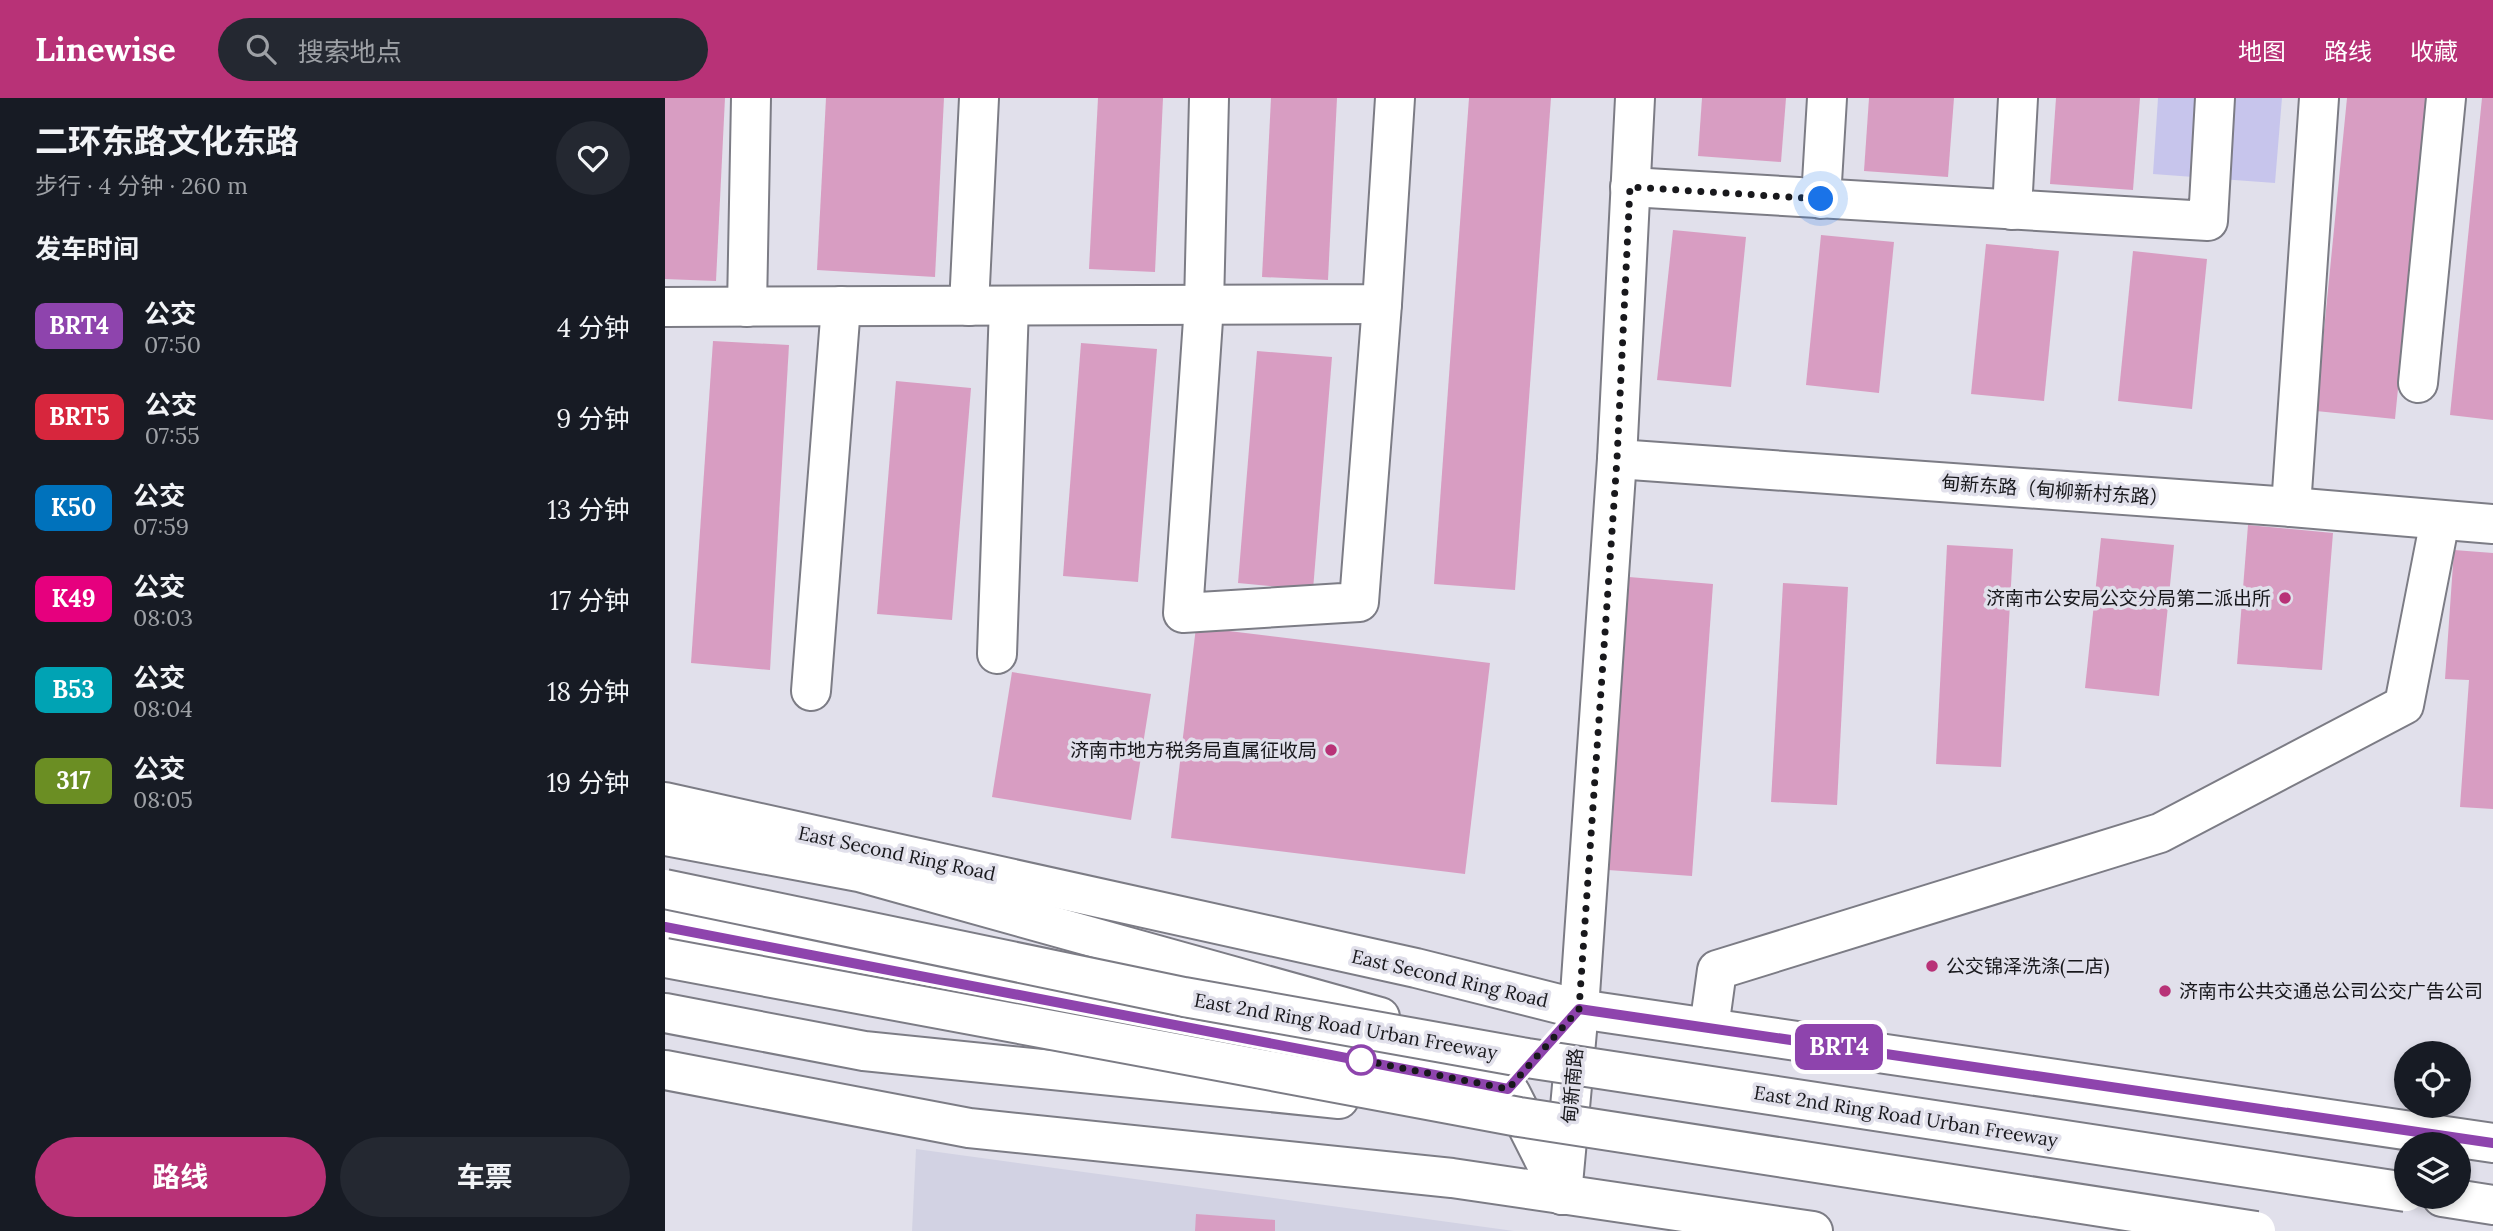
<!DOCTYPE html>
<html lang="zh">
<head>
<meta charset="utf-8">
<style>
	:root { --surface:#171b24; --page:#242831; --text:#f1f3f6; --muted:#9ea1a6; --accent:#b83277 }
	body { margin:0; font-family:Lora,"Noto Sans SC",serif; background:var(--page); color:var(--text); height:100vh; display:flex; flex-direction:column; font-size:26px; white-space:nowrap }
	* { box-sizing:border-box; margin:0 }
	p { font-size:23px; color:var(--muted) }
	.icon { flex:none; width:38px; height:38px; fill:none; stroke:currentColor; stroke-width:2; stroke-linecap:round; stroke-linejoin:round }
	.map { position:relative; flex:1; overflow:hidden }
	.sheet { display:flex; flex-direction:column; background:var(--surface); width:665px }
	.sheet>* { flex:none }
	.badge { padding:0 14px; border-radius:10px; font-size:24px; line-height:46px }
	.controls { position:absolute; left:1729px; top:943px; display:grid; gap:14px }
	.controls a { display:grid; place-items:center; width:77px; height:77px; border-radius:50%; background:var(--surface); box-shadow:0 4px 10px #0003; font-size:35px }
	.you { position:absolute; width:35px; height:35px; margin:-18px; border:5px solid #fff; border-radius:50%; background:#1a73e8; box-shadow:0 0 0 10px #1a73e833 }
	.map>.badge { position:absolute; translate:-50% -50%; box-shadow:0 0 0 4px #fff }
	h2 { padding:0 35px; font-size:26px; line-height:63px }
	.round { display:grid; place-items:center; flex:none; width:74px; height:74px; border-radius:37px; background:var(--page) }
	.headline { display:flex; align-items:center; justify-content:space-between; height:119px; padding:0 35px }
	h1 { font-size:33px; font-weight:700; line-height:52px }
	.button { display:flex; gap:14px; margin-top:auto; padding:14px 35px }
	.button a { flex:1; height:80px; border-radius:42px; background:var(--accent); color:#fff; font-size:28px; font-weight:700; line-height:80px; text-align:center }
	.button a+a { background:var(--page); color:var(--text) }
	ul { padding:0; list-style:none }
	li { display:flex; align-items:center; gap:21px; height:91px; padding:0 35px }
	li div { flex:1 }
	li b { display:block; font-size:26px }
	li em { font-style:normal }
	li .badge { min-width:77px; font-weight:700; text-align:center }
	header { display:flex; align-items:center; gap:42px; box-sizing:border-box; height:98px; padding:0 35px; background:var(--accent); color:#fff }
	header strong { font-size:33px }
	nav { display:flex; gap:38px; margin-inline-start:auto; font-size:24px }
	.search { width:490px; height:63px; background:var(--page); display:flex; align-items:center; gap:18px; box-sizing:border-box; padding:0 24px; border-radius:38px; color:var(--muted); font-size:26px }
	main { display:flex; flex:1; min-height:0 }
	.map>svg:first-child { display:block }
</style>
</head>
<body>
<header>
<strong>Linewise</strong>
<div class="search"><svg class="icon" aria-label="search" viewBox="0 0 24 24"><circle cx="10" cy="10" r="6"/><path d="M15 15l6 6"/></svg>搜索地点</div>
<nav><a>地图</a><a>路线</a><a>收藏</a></nav>
</header>
<main>
<section class="sheet">
<div class="headline"><div><h1>二环东路文化东路</h1><p>步行 · 4 分钟 · 260 m</p></div><a class="round"><svg class="icon" aria-label="heart" viewBox="0 0 24 24"><path d="M12 20l-8-8c-3-5 5-10 8-4 3-6 11-1 8 4z"/></svg></a></div>
<h2>发车时间</h2>
<ul>
<li><span class="badge" style="background:#8e44ad;color:#fff">BRT4</span><div><b>公交</b><p>07:50</p></div><em>4 分钟</em></li>
<li><span class="badge" style="background:#d7263d;color:#fff">BRT5</span><div><b>公交</b><p>07:55</p></div><em>9 分钟</em></li>
<li><span class="badge" style="background:#0072bc;color:#fff">K50</span><div><b>公交</b><p>07:59</p></div><em>13 分钟</em></li>
<li><span class="badge" style="background:#e6007e;color:#fff">K49</span><div><b>公交</b><p>08:03</p></div><em>17 分钟</em></li>
<li><span class="badge" style="background:#00a3b4;color:#fff">B53</span><div><b>公交</b><p>08:04</p></div><em>18 分钟</em></li>
<li><span class="badge" style="background:#6b8e23;color:#fff">317</span><div><b>公交</b><p>08:05</p></div><em>19 分钟</em></li>
</ul>
<div class="button"><a>路线</a><a>车票</a></div>
</section>
<div class="map">
<svg width="1828" height="1133" viewBox="0 0 1828 1133">
	<rect width="100%" height="100%" fill="#e1e0eb"/>
	<polygon fill="#d2d2e3" points="251,1051 849,1133 247,1133"/>
	<polygon fill="#c7c5ec" points="1493,0 1617,0 1610,85 1488,76"/>
	<g fill="#d89dc2">
		<polygon points="0,0 60,0 51,183 0,181"/>
		<polygon points="161,0 279,0 270,179 152,172"/>
		<polygon points="433,0 498,0 490,174 424,171"/>
		<polygon points="606,0 672,0 663,182 597,179"/>
		<polygon points="804,0 886,0 850,492 769,486"/>
		<polygon points="1037,0 1121,0 1116,64 1033,58"/>
		<polygon points="1204,0 1289,0 1283,79 1199,73"/>
		<polygon points="1391,0 1475,0 1468,92 1385,86"/>
		<polygon points="1682,0 1762,0 1730,321 1651,313"/>
		<polygon points="1817,0 1828,0 1828,322 1785,317"/>
		<polygon points="1008,132 1081,139 1066,289 992,282"/>
		<polygon points="1156,137 1229,144 1214,295 1141,287"/>
		<polygon points="1321,146 1394,153 1379,303 1306,296"/>
		<polygon points="1468,153 1542,161 1527,311 1453,303"/>
		<polygon points="48,243 124,247 105,572 26,565"/>
		<polygon points="416,245 492,251 473,484 398,478"/>
		<polygon points="592,253 667,259 648,492 573,485"/>
		<polygon points="231,283 306,290 287,522 212,516"/>
		<polygon points="1583,427 1668,435 1657,572 1572,566"/>
		<polygon points="1436,440 1509,447 1494,598 1420,590"/>
		<polygon points="1282,447 1348,451 1336,669 1271,666"/>
		<polygon points="1789,452 1828,455 1828,711 1795,709 1804,582 1780,581"/>
		<polygon points="964,479 1048,486 1027,778 943,772"/>
		<polygon points="1118,485 1183,489 1172,707 1106,704"/>
		<polygon points="531,529 825,565 800,776 506,740"/>
		<polygon points="347,574 486,596 466,722 327,699"/>
		<polygon points="531,1116 610,1122 610,1133 530,1133"/>
	</g>
	<g fill="none" stroke-linecap="round" stroke-linejoin="round">
		<defs>
			<g id="minor">
				<polyline points="544,0 539,207 518,515 694,504 717,206"/>
				<polyline points="965,89 1543,123 1550,0"/>
				<polyline points="1156,101 1162,0"/>
				<polyline points="1347,112 1353,0"/>
				<polyline points="304,208 314,0"/>
				<polyline points="0,209 717,206 730,0"/>
				<polyline points="82,209 86,0"/>
				<polyline points="1753,285 1781,0"/>
				<polyline points="952,361 1626,409 1828,426"/>
				<polyline points="1626,409 1654,0"/>
				<polyline points="332,556 344,208"/>
				<polyline points="146,593 176,208"/>
				<polyline points="0,829 843,991"/>
				<polyline points="1044,930 1052,872 1495,735 1739,607 1775,422"/>
				<polyline points="846,996 897,1097"/>
				<polyline points="897,1097 914,911 952,361 970,0"/>
			</g>
			<g id="highway">
				<polyline points="0,704 751,870 914,911 1828,1045"/>
				<polyline points="0,738 194,774 715,919"/>
				<polyline points="0,915 199,953 674,1001"/>
				<polyline points="0,972 304,1030 787,1080 1148,1133"/>
				<polyline points="1777,1099 1828,1107"/>
			</g>
		</defs>
		<use href="#minor" stroke="#7c7c85" stroke-width="42"/>
		<use href="#highway" stroke="#7c7c85" stroke-width="42"/>
		<use href="#minor" stroke="#fff" stroke-width="38"/>
		<use href="#highway" stroke="#fff" stroke-width="38"/>
		<defs>
			<g id="highway-bridge">
				<polyline points="0,791 519,899 862,960 1741,1094"/>
				<polyline points="0,860 854,1019 1591,1133"/>
			</g>
		</defs>
		<use href="#highway-bridge" stroke="#7c7c85" stroke-width="42" stroke-linecap="butt"/>
		<use href="#highway-bridge" stroke="#fff" stroke-width="38"/>
	</g>
	<g fill="none" stroke-linecap="round" stroke-linejoin="round">
		<defs>
			<polyline id="line" points="0,829 843,991 914,911 1828,1045"/>
		</defs>
		<use href="#line" stroke="#fff" stroke-width="16"/>
		<use href="#line" stroke="#8e44ad" stroke-width="10"/>
		<polyline stroke="#18181c" stroke-width="7" stroke-dasharray="0 12.6" points="696,962 686,960 843,991 914,911 952,361 965,89 1156,101"/>
	</g>
	<g fill="#b83277" stroke="#e1e0eb" stroke-width="2.5">
		<circle cx="1620" cy="500" r="7"/>
		<circle cx="666" cy="652" r="7"/>
		<circle cx="1267" cy="868" r="7"/>
		<circle cx="1500" cy="893" r="7"/>
	</g>
	<circle fill="#fff" stroke="#8e44ad" stroke-width="3.5" cx="696" cy="962" r="14"/>
	<g text-anchor="middle" stroke-width="7" stroke-linejoin="round" paint-order="stroke">
		<g font-size="19" fill="#18181c" stroke="#e1e0eb">
			<text transform="translate(1390 392) rotate(4)" y="7">甸新东路（甸柳新村东路）</text>
			<text transform="translate(232 755) rotate(12)" y="7">East Second Ring Road</text>
			<text transform="translate(785 880) rotate(13)" y="7">East Second Ring Road</text>
			<text transform="translate(681 928) rotate(10)" y="7">East 2nd Ring Road Urban Freeway</text>
			<text transform="translate(907 988) rotate(-85)" y="7">甸新南路</text>
			<text transform="translate(1241 1018) rotate(9)" y="7">East 2nd Ring Road Urban Freeway</text>
		</g>
		<g font-size="19" fill="#18181c" stroke="#e1e0eb" text-anchor="end">
			<text x="1606" y="507">济南市公安局公交分局第二派出所</text>
			<text x="652" y="659">济南市地方税务局直属征收局</text>
			<text x="1281" y="875" text-anchor="start">公交锦泽洗涤(二店)</text>
			<text x="1514" y="900" text-anchor="start">济南市公共交通总公司公交广告公司</text>
		</g>
	</g>
</svg>
<div class="controls">
<a><svg class="icon" aria-label="locate" viewBox="0 0 24 24"><circle cx="12" cy="12" r="6"/><path d="M12 2v4M12 18v4M2 12h4M18 12h4"/></svg></a>
<a><svg class="icon" aria-label="layers" viewBox="0 0 24 24"><path d="M12 4l9 5-9 5-9-5zM3 14l9 5 9-5"/></svg></a>
</div>
<div class="you" style="left:1156px;top:101px"></div>
<b class="badge" style="left:1174px;top:949px;background:#8e44ad;color:#fff">BRT4</b>
</div>
</main>
</body>
</html>
